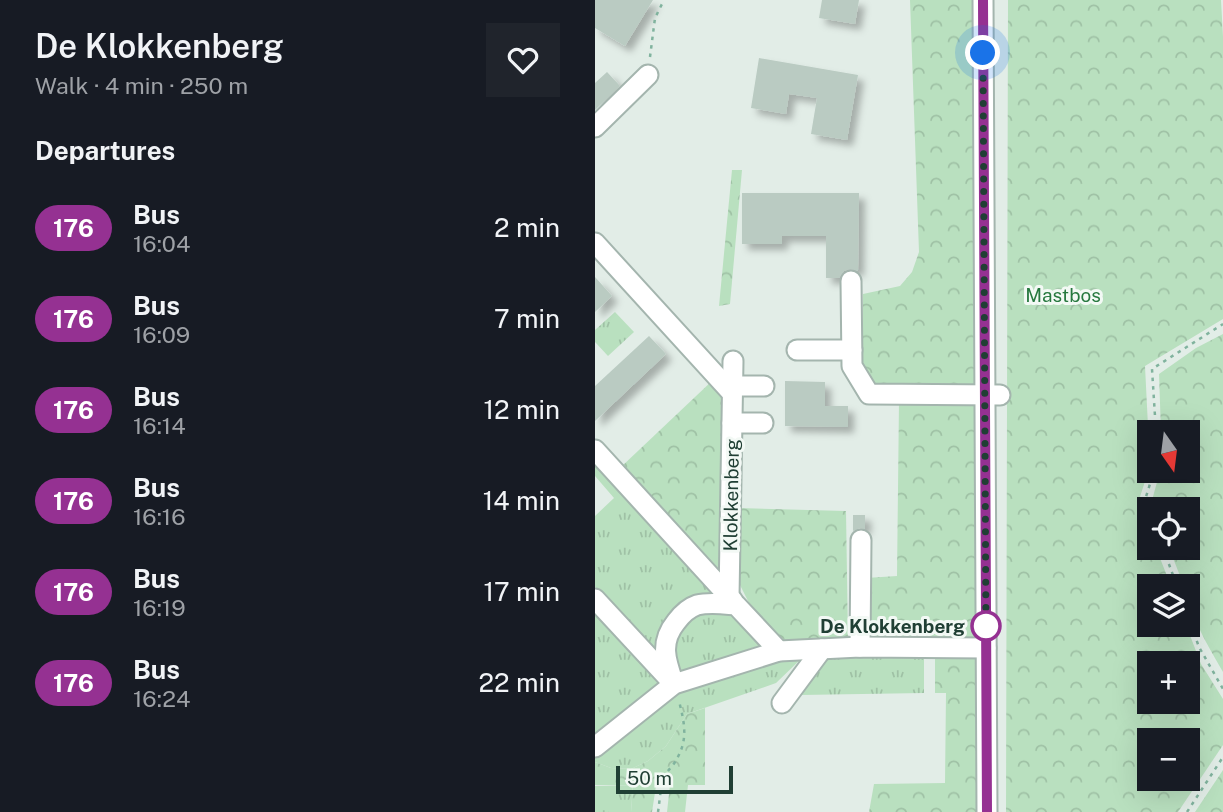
<!DOCTYPE html>
<html lang="en">
<head>
<meta charset="utf-8">
<style>
	:root { --surface:#171b24; --page:#20242c; --text:#f1f3f6; --muted:#9ea1a6 }
	body { margin:0; font-family:"Public Sans",sans-serif; background:var(--page); color:var(--text); height:100vh; display:flex; flex-direction:column; font-size:26px; white-space:nowrap }
	* { box-sizing:border-box; margin:0 }
	p { font-size:23px; color:var(--muted) }
	.icon { flex:none; width:38px; height:38px; fill:none; stroke:currentColor; stroke-width:2; stroke-linecap:round; stroke-linejoin:round }
	.map { position:relative; flex:1; overflow:hidden }
	.side { display:flex; flex-direction:column; background:var(--surface); width:595px }
	.side>* { flex:none }
	.badge { padding:0 14px; border-radius:23px; font-size:24px; line-height:46px }
	.needle { width:46px; rotate:166deg }
	.tools { position:absolute; left:542px; top:420px; display:grid; gap:14px }
	.tools a { display:grid; place-items:center; width:63px; height:63px; border-radius:0px; background:var(--surface); box-shadow:0 7px 28px #0002; font-size:35px }
	.scale { position:absolute; left:21px; bottom:18px; width:117px; box-sizing:border-box; padding-left:7px; border:4px solid #203f34; border-top:0; font-size:19px; line-height:24px; white-space:nowrap; color:#203f34; -webkit-text-stroke:5px #f3f9f5; paint-order:stroke }
	.you { position:absolute; width:35px; height:35px; margin:-18px; border:5px solid #fff; border-radius:50%; background:#1a73e8; box-shadow:0 0 0 10px #1a73e833 }
	.map>.badge { position:absolute; translate:-50% -50%; box-shadow:0 0 0 4px #fff }
	h2 { padding:0 35px; font-size:26px; line-height:63px }
	.round { display:grid; place-items:center; flex:none; width:74px; height:74px; border-radius:0px; background:var(--page) }
	.summary { display:flex; align-items:center; justify-content:space-between; height:119px; padding:0 35px }
	h1 { font-size:33px; font-weight:600; line-height:52px }
	ul { padding:0; list-style:none }
	li { display:flex; align-items:center; gap:21px; height:91px; padding:0 35px }
	li div { flex:1 }
	li b { display:block; font-size:26px }
	li em { font-style:normal }
	li .badge { min-width:77px; font-weight:700; text-align:center }
	main { display:flex; flex:1; min-height:0 }
	.map>svg:first-child { display:block }
</style>
</head>
<body>
<main>
<section class="side">
<div class="summary"><div><h1>De Klokkenberg</h1><p>Walk · 4 min · 250 m</p></div><a class="round"><svg class="icon" aria-label="heart" viewBox="0 0 24 24"><path d="M12 20l-8-8c-3-5 5-10 8-4 3-6 11-1 8 4z"/></svg></a></div>
<h2>Departures</h2>
<ul>
<li><span class="badge" style="background:#953192;color:#fff">176</span><div><b>Bus</b><p>16:04</p></div><em>2 min</em></li>
<li><span class="badge" style="background:#953192;color:#fff">176</span><div><b>Bus</b><p>16:09</p></div><em>7 min</em></li>
<li><span class="badge" style="background:#953192;color:#fff">176</span><div><b>Bus</b><p>16:14</p></div><em>12 min</em></li>
<li><span class="badge" style="background:#953192;color:#fff">176</span><div><b>Bus</b><p>16:16</p></div><em>14 min</em></li>
<li><span class="badge" style="background:#953192;color:#fff">176</span><div><b>Bus</b><p>16:19</p></div><em>17 min</em></li>
<li><span class="badge" style="background:#953192;color:#fff">176</span><div><b>Bus</b><p>16:24</p></div><em>22 min</em></li>
</ul>
</section>
<div class="map">
<svg width="628" height="812" viewBox="0 0 628 812">
	<defs>
		<pattern id="grass-tufts" width="24" height="20" patternUnits="userSpaceOnUse" patternTransform="scale(1.75)"><rect width="24" height="20" fill="#b9e0bf"/><path d="M3 7l-1-3M5 7V3M7 7l1-3M15 17l-1-3M17 17v-4M19 17l1-3" fill="none" stroke="#9fc1a5"/></pattern>
		<pattern id="forest-crowns" width="20" height="18" patternUnits="userSpaceOnUse" patternTransform="scale(1.75)"><rect width="20" height="18" fill="#b9e0bf"/><path d="M2 6a3 3 0 1 1 6 0M12 15a3 3 0 1 1 6 0" fill="none" stroke="#9fc1a5"/></pattern>
		<filter id="shadow"><feDropShadow dx="6" dy="6" stdDeviation="3.5" flood-color="#0004"/></filter>
	</defs>
	<rect width="100%" height="100%" fill="#e2ede7"/>
	<g fill="url(#grass-tufts)">
		<polygon points="20,312 39,332 13,356 0,342 0,330"/>
		<polygon points="0,460 131,599 114,597 65,655 0,587 0,516 19,498 0,476"/>
		<polygon points="0,608 68,684 0,739"/>
		<polygon points="102,611 142,611 172,643 82,673 76,661 80,635"/>
		<polygon points="207,658 181,683 92,714 71,746 53,761 36,769 16,768 0,762 0,756 76,695 183,661"/>
		<polygon points="233,658 329,658 329,693 206,695"/>
		<polygon points="38,785 36,812 0,812 0,786"/>
	</g>
	<g fill="url(#forest-crowns)" fill-rule="evenodd">
		<polygon points="315,0 379,0 380,388 281,386 267,366 268,294 305,286 317,272 324,252"/>
		<path d="M413,0H626L628,37V319L550,366L555,466L543,503L555,532V548H561L576,586H555V625H591L606,664L628,699V745L583,812H411ZM555,663H593V702H555ZM555,740H593V779H555Z"/>
		<polygon points="137,170 147,170 135,304 124,306"/>
		<path d="M628,334V672C614,647 593,615 593,586H589L574,548H593V509H559L556,504L565,471H593V432H566L564,374L601,348Z"/>
		<polygon points="118,380 130,395 127,572 26,467"/>
		<polygon points="304,401 380,403 381,640 269,640 271,578 302,576"/>
		<polygon points="143,508 251,511 253,640 191,641 161,617 143,581"/>
		<polygon points="340,658 381,658 382,812 274,812 279,784 350,783 351,693 340,693"/>
		<polygon points="110,708 110,785 93,785 90,812 72,812 75,785 61,786 57,812 36,812 38,785 0,785 0,762 16,768 36,769 53,761 71,746 92,714"/>
		<polygon points="628,770 628,812 600,812"/>
	</g>
	<g fill="#bacbc2" filter="url(#shadow)">
		<polygon points="0,0 58,0 30,46 0,28"/>
		<polygon points="227,0 264,0 260,24 224,18"/>
		<polygon points="164,58 263,75 252,140 216,134 222,98 194,94 191,114 156,108"/>
		<polygon points="12,72 25,86 0,110 0,83"/>
		<polygon points="147,193 264,193 263,271 255,269 249,271 244,278 231,278 231,236 187,236 187,244 147,244"/>
		<polygon points="0,277 17,296 0,312"/>
		<polygon points="54,336 71,354 0,421 0,386"/>
		<polygon points="190,381 230,382 230,406 253,406 253,427 190,426"/>
		<polygon points="258,515 270,515 270,529 265,528 258,531"/>
	</g>
	<g fill="none" stroke-linecap="round" stroke-linejoin="round">
		<defs>
			<g id="minor">
				<polyline points="388,0 392,812"/>
				<polyline points="0,127 53,75"/>
				<polyline points="0,243 137,393"/>
				<polyline points="256,281 257,366 274,394 405,395"/>
				<polyline points="202,350 257,350"/>
				<polyline points="138,386 169,386"/>
				<polyline points="137,423 168,423"/>
				<polyline points="0,450 138,601"/>
				<polyline points="134,597 138,361"/>
				<polyline points="0,599 76,681"/>
				<polyline points="265,647 266,540"/>
				<path d="M79,684C71,661 64,643 81,622C87,614 93,608 102,605C115,602 128,604 141,605L184,651"/>
				<polyline points="187,703 227,649"/>
				<polyline points="0,747 79,684 184,651 265,647 391,648"/>
			</g>
		</defs>
		<use href="#minor" stroke="#a4b5ae" stroke-width="23"/>
		<g stroke="#80b39e" stroke-width="2.5" stroke-dasharray="3.5 5" stroke-linecap="butt">
			<polyline points="55,57 60,18 69,0"/>
			<polyline points="561,432 557,369 628,324"/>
			<polyline points="555,512 550,500 559,471"/>
			<polyline points="568,548 582,586"/>
			<polyline points="593,617 604,647 628,689"/>
			<path d="M63,812C65,800 65,785 71,774C73,770 76,768 78,765C94,742 90,725 84,701"/>
			<polyline points="592,812 628,757"/>
		</g>
		<use href="#minor" stroke="#fff" stroke-width="19"/>
	</g>
	<g fill="none" stroke-linecap="round" stroke-linejoin="round">
		<defs>
			<polyline id="line" points="388,0 392,812"/>
		</defs>
		<use href="#line" stroke="#fff" stroke-width="16"/>
		<use href="#line" stroke="#953192" stroke-width="10"/>
		<polyline stroke="#203f34" stroke-width="7" stroke-dasharray="0 12.6" points="388,53 391,633 391,626"/>
	</g>
	<circle fill="#fff" stroke="#953192" stroke-width="3.5" cx="391" cy="626" r="14"/>
	<g text-anchor="middle" stroke-width="6" stroke-linejoin="round" paint-order="stroke">
		<g font-size="19" fill="#27793f" stroke="#f3f9f5">
			<text x="468" y="302">Mastbos</text>
		</g>
		<g font-size="19" fill="#203f34" stroke="#f3f9f5">
			<text transform="translate(136 495) rotate(-89)" y="7">Klokkenberg</text>
		</g>
		<g font-size="19" font-weight="bold" fill="#203f34" stroke="#f3f9f5" text-anchor="end">
			<text x="370" y="633">De Klokkenberg</text>
		</g>
	</g>
</svg>
<div class="tools">
<a><svg class="needle" viewBox="-14 -14 28 28"><path d="M0-13l5 13h-10z" fill="#e53935"/><path d="M0 13l5-13h-10z" fill="#9ea1a6"/></svg></a>
<a><svg class="icon" aria-label="locate" viewBox="0 0 24 24"><circle cx="12" cy="12" r="6"/><path d="M12 2v4M12 18v4M2 12h4M18 12h4"/></svg></a>
<a><svg class="icon" aria-label="layers" viewBox="0 0 24 24"><path d="M12 4l9 5-9 5-9-5zM3 14l9 5 9-5"/></svg></a>
<a>+</a>
<a>−</a>
</div>
<div class="scale">50 m</div>
<div class="you" style="left:388px;top:53px"></div>
</div>
</main>
</body>
</html>
